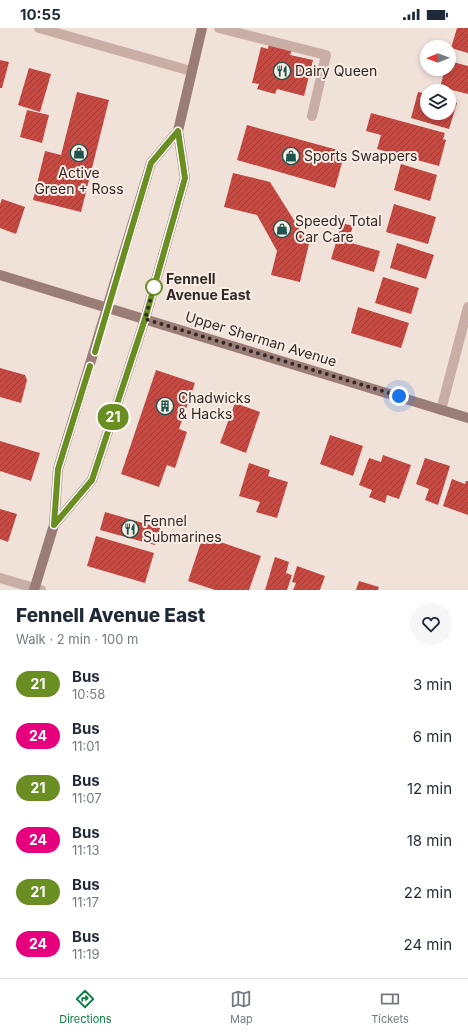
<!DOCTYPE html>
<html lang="en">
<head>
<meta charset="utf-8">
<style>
	:root { --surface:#fff; --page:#f6f6f7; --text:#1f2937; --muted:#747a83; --line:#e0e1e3; --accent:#0b8043 }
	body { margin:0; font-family:Inter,sans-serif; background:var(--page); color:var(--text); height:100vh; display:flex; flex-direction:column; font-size:15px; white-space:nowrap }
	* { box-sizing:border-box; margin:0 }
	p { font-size:13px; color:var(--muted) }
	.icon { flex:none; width:22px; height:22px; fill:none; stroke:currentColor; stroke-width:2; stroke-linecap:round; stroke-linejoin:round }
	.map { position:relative; height:562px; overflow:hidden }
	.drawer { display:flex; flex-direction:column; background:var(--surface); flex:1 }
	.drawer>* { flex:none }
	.badge { padding:0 8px; border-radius:13px; font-size:14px; line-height:26px }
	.needle { width:26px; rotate:269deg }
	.buttons { position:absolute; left:420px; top:12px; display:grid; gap:8px }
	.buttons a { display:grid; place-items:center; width:36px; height:36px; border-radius:50%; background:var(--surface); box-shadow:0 2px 6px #0003; font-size:20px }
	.you { position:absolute; width:20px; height:20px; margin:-10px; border:3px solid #fff; border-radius:50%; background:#1a73e8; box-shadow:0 0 0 6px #1a73e833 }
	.map>.badge { position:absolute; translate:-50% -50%; box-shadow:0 0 0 2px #fff }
	.round { display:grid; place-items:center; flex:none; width:42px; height:42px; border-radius:21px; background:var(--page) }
	.head { display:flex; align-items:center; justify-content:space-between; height:68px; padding:0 16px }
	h1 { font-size:19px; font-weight:800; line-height:30px }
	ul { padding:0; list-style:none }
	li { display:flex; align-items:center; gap:12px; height:52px; padding:0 16px }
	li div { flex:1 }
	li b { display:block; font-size:15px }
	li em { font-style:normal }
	li .badge { min-width:44px; font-weight:700; text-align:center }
	.status { display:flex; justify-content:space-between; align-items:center; height:28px; padding:0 20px; background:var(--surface); direction:ltr }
	.status svg { height:11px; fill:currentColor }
	.dock { display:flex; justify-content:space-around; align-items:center; height:56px; border-top:1px solid var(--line); background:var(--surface); font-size:11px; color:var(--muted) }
	.dock a { display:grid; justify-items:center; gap:2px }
	.dock .on { color:var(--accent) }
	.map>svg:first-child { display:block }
</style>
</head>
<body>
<div class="status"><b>10:55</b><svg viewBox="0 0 49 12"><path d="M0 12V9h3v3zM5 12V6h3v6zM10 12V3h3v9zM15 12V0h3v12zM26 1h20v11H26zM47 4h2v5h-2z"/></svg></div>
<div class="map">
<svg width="468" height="562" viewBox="0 0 468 562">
	<defs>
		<pattern id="building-hatch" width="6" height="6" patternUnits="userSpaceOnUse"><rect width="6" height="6" fill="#c34b44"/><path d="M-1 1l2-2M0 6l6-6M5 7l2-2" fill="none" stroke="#9f3e39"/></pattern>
	</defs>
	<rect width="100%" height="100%" fill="#f0e1d9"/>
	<g fill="url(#building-hatch)">
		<polygon points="457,0 468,0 468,25 451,20"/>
		<polygon points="269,16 292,22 290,27 313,32 304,68 277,61 275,66 257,61 259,56 252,55 261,19 268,21"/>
		<polygon points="0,32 9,34 2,60 0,60"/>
		<polygon points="449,33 468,38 468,66 440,59 445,41 449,41"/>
		<polygon points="29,40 51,46 40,84 18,77"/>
		<polygon points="77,64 109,72 81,184 33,172 45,123 61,127"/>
		<polygon points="418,64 427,66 427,85 449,85 449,72 457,75 449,101 411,90"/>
		<polygon points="27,82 49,87 42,115 20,109"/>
		<polygon points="371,85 445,105 443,111 446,112 439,138 377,121 381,107 366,103"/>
		<polygon points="247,97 345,124 335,160 237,132"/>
		<polygon points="401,136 437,147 430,173 394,162"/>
		<polygon points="233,145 270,154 309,216 300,254 271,247 277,223 257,187 224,179"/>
		<polygon points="2,171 25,179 16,206 0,200 0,176"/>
		<polygon points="394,176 436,189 428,216 386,204"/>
		<polygon points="342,195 353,198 348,214 380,223 374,244 331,231"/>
		<polygon points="397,215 434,227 426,251 390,240"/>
		<polygon points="383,249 419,260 411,286 375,275"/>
		<polygon points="358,279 409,295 401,320 351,305"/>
		<polygon points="0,340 25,347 27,352 21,375 0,369"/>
		<polygon points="156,342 195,355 179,401 187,404 175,440 167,437 159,459 121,446"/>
		<polygon points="235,375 260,384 246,425 220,415"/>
		<polygon points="330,407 363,418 353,448 320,436"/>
		<polygon points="0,413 40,425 31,453 0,443"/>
		<polygon points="383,427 411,437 399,471 387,467 385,475 369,469 372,462 359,457 369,430 381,434"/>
		<polygon points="425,430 450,438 438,477 425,472 429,461 416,456"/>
		<polygon points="249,435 270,442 268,448 288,454 277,490 256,484 260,474 239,468"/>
		<polygon points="452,451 465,456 466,453 468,453 468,487 443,478"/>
		<polygon points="0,481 17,486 8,514 0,511"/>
		<polygon points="105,484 160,500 155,517 100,502"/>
		<polygon points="96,508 154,525 145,555 87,538"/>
		<polygon points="203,508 261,528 249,562 215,562 188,553"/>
		<polygon points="275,529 289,534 286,545 292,547 287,562 265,562"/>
		<polygon points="297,538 325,548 320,562 293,562 296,555 292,554"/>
		<polygon points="359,553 379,559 378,562 356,562"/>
	</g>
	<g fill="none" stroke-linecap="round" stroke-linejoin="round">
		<polyline stroke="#c8aea5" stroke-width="10" points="219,0 326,27 312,88"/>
		<g stroke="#c8aea5" stroke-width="10">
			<polyline points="39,0 191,43"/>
			<polyline points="441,382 468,279"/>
			<polyline points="0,550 41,562"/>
		</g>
		<g stroke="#9b7d77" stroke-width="10">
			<polyline points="0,247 468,390"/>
			<polyline points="54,497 92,452 145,291 185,150 178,103 202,0"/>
			<polyline points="34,562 54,497 58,441 151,135 178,103"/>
		</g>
	</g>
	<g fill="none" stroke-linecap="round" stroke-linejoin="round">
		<defs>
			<polyline id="line" points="90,338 58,441 54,497 92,452 145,291 185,150 178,103 151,135 95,324"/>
		</defs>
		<use href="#line" stroke="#fff" stroke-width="9"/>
		<use href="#line" stroke="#6b8e23" stroke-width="6"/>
		<polyline stroke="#342826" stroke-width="4" stroke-dasharray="0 7.2" points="154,259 145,291 399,368"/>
	</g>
	<defs>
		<symbol id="restaurant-ring" viewBox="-11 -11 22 22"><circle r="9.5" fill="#f8ece5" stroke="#1d544d" stroke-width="1.5"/><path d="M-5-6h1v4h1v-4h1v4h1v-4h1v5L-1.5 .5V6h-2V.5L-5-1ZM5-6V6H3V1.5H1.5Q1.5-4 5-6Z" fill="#1d544d"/></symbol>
		<symbol id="shop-ring" viewBox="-11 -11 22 22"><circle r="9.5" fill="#f8ece5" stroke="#1d544d" stroke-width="1.5"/><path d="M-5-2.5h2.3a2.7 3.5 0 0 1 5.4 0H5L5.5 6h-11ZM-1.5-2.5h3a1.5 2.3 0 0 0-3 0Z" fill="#1d544d"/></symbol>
		<symbol id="building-ring" viewBox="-11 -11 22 22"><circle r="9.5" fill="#f8ece5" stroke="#1d544d" stroke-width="1.5"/><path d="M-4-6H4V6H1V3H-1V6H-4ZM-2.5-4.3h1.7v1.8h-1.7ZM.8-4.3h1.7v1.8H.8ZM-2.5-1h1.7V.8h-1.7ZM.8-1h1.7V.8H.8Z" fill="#1d544d"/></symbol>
	</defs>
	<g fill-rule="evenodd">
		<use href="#restaurant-ring" x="272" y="33" width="20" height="20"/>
		<use href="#shop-ring" x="69" y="115" width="20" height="20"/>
		<use href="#shop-ring" x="281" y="118" width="20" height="20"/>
		<use href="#shop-ring" x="272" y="191" width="20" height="20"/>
		<use href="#building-ring" x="155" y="368" width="20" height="20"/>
		<use href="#restaurant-ring" x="120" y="491" width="20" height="20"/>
	</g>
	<circle fill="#fff" stroke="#6b8e23" stroke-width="2" cx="154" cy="259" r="8"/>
	<g text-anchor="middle" stroke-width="4" stroke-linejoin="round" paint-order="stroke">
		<g font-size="14" fill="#342826" stroke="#f8ece5" text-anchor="start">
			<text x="295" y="48">Dairy Queen</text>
			<text x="304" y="133">Sports Swappers</text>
			<text x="79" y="150" text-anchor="middle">Active<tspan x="79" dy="16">Green + Ross</tspan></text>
			<text x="295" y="198">Speedy Total<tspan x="295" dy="16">Car Care</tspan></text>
			<text x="178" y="375">Chadwicks<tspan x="178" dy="16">&amp; Hacks</tspan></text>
			<text x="143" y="498">Fennel<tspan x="143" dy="16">Submarines</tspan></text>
		</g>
		<g font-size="14" font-weight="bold" fill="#342826" stroke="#f8ece5" text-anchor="start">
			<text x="166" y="256">Fennell<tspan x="166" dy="16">Avenue East</tspan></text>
		</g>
		<g font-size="14" fill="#342826" stroke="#f8ece5">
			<text transform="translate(261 311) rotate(17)" y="5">Upper Sherman Avenue</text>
		</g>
	</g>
</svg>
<div class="buttons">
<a><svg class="needle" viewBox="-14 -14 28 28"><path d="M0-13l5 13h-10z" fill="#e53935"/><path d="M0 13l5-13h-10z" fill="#747a83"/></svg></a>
<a><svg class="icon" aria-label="layers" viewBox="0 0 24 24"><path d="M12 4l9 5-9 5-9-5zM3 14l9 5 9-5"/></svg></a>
</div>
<div class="you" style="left:399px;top:368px"></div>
<b class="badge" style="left:113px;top:389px;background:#6b8e23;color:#fff">21</b>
</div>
<section class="drawer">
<div class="head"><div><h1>Fennell Avenue East</h1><p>Walk · 2 min · 100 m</p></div><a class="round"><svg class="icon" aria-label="heart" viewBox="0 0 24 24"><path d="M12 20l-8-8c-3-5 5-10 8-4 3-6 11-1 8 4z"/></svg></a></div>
<ul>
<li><span class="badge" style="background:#6b8e23;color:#fff">21</span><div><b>Bus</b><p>10:58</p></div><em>3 min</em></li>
<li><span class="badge" style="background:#e6007e;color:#fff">24</span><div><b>Bus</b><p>11:01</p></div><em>6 min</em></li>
<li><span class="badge" style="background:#6b8e23;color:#fff">21</span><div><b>Bus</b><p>11:07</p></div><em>12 min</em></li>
<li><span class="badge" style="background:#e6007e;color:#fff">24</span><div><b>Bus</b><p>11:13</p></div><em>18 min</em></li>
<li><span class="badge" style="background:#6b8e23;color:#fff">21</span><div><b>Bus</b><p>11:17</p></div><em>22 min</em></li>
<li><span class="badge" style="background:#e6007e;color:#fff">24</span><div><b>Bus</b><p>11:19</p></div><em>24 min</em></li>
</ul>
</section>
<nav class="dock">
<a class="on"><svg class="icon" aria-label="directions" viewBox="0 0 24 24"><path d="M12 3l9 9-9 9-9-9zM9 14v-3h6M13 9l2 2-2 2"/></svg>Directions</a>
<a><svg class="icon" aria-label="map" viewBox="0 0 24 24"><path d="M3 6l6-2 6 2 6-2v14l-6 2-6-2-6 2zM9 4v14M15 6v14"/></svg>Map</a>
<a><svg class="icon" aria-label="tickets" viewBox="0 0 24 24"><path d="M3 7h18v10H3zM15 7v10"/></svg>Tickets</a>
</nav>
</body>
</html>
